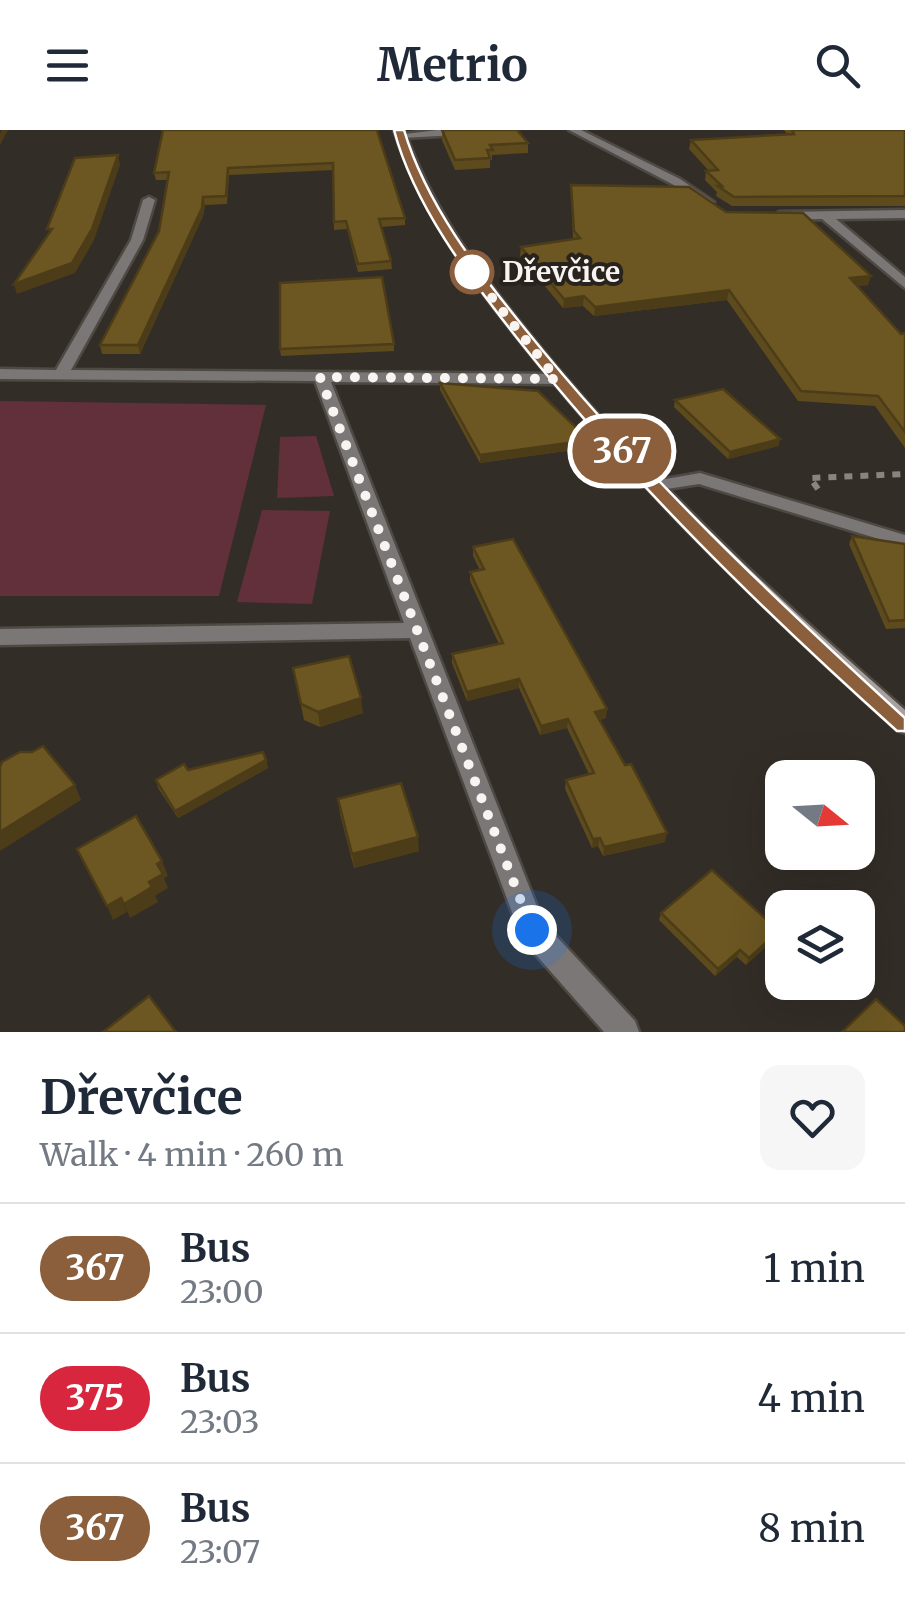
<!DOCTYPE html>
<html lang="en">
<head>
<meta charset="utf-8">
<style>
	:root { --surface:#fff; --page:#f6f6f7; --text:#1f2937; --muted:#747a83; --line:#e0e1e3 }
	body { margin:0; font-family:Merriweather,serif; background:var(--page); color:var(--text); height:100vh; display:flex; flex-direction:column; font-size:38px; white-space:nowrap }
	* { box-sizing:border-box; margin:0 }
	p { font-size:32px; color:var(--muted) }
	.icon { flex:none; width:55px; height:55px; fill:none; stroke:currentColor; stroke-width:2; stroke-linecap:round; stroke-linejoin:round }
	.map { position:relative; height:902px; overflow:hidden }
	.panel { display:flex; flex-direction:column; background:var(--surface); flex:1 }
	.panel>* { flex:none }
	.badge { padding:0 20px; border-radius:32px; font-size:35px; line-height:65px }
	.needle { width:65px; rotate:108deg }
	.controls { position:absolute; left:765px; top:630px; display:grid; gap:20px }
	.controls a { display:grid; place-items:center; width:110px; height:110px; border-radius:20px; background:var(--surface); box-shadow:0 10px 40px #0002; font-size:50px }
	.you { position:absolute; width:50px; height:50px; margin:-25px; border:8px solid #fff; border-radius:50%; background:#1a73e8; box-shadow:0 0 0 15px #1a73e833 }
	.map>.badge { position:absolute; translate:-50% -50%; box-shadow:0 0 0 5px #fff }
	.round { display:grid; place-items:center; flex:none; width:105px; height:105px; border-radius:20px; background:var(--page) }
	.summary { display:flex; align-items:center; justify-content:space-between; height:170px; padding:0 40px }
	h1 { font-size:48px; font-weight:700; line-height:75px }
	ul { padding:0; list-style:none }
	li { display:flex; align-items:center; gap:30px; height:130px; padding:0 40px; border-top:2px solid var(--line) }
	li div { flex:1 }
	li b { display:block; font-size:38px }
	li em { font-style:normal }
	li .badge { min-width:110px; font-weight:700; text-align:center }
	header { display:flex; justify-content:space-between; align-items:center; height:130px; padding:0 40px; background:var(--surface); font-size:45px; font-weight:700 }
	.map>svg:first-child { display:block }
</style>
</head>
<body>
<header><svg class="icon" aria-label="menu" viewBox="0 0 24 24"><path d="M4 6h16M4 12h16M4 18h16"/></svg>Metrio<svg class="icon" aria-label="search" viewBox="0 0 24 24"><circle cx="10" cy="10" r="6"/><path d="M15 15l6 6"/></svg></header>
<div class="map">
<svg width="905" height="902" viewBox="0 0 905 902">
	<rect width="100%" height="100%" fill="#332d28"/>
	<g fill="#61303a">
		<polygon points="0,271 266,275 219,466 0,466"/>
		<polygon points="316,306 334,366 277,368 280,307"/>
		<polygon points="262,380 330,381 312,474 237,472"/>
	</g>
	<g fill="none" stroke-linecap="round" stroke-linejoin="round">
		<defs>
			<g id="street">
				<polygon points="500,0 495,3 401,8 396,5 438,0"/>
				<polygon points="569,0 581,0 680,49 714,72 704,74 672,54"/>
				<polygon points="149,67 155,70 143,110 71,240 557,244 565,249 557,254 331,252 543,792 635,891 639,902 604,902 522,809 410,508 0,515 0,499 404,493 315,251 0,249 0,239 56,240 131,110 143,70"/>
				<polygon points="905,80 905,88 836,89 905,147 905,158 822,89 779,90 773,86 779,82"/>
				<polygon points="700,343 905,405 905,417 699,354 654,361 645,356 654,351"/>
			</g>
			<path id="secondary" d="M394,0H404C435,88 491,158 550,229C657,357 779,470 905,580V603L897,600C771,486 648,369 541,237C481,164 424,91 394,0Z"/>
		</defs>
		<use href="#street" stroke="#4f4944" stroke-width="5"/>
		<use href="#secondary" stroke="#4f4944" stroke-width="5"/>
		<polyline stroke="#8a8480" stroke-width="6" stroke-dasharray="8 8" stroke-linecap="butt" points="818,359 810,348 905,344"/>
		<use href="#street" fill="#7b7776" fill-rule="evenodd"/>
		<use href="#secondary" fill="#a7a09e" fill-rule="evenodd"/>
	</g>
	<g fill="#5d4b1d">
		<polygon points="377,0 405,88 405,95 381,97 391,131 392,139 358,142 347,99 334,100 333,40 229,45 227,74 205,75 203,86 140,224 102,224 100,215 159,101 168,50 156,50 154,43"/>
		<polygon points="442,0 528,13 528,23 492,25 492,30 490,30 490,38 455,40 442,10"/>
		<polygon points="784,0 905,0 905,76 732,76 716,66 717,62 705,50 706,41 709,41 689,19 691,10 787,4"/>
		<polygon points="571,55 726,82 868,155 857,156 901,204 905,203 905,318 875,276 798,271 727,170 594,186 583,176 563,178 520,126 521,117 573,109"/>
		<polygon points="394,214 394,221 281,226 280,219"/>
		<polygon points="440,253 589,310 588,318 480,333 440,260"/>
		<polygon points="675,270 780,309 778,316 728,329 674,277"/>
		<polygon points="852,406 905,414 905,498 886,499 849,414"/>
		<polygon points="473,417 606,588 599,590 665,712 603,726 598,716 592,718 565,659 566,650 589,644 567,598 540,605 519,558 467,571 452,533 452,524 499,514 470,451 470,442 480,440 473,426"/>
		<polygon points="293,538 363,583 320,597 304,590"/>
		<polygon points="266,630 268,638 178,688 158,658 156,650 188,640"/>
		<polygon points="338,669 419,721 354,738 340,684"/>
		<polygon points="661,783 775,808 746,835 737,827 715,846 659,790"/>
	</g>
	<g fill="#4c3d18">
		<polygon points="2,0 8,0 0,15 0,3"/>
		<polygon points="118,25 120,35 94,110 75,143 17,164 14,154"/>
		<polygon points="203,67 205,75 203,86 140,224 138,215"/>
		<polygon points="871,146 868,155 847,158 850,148"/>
		<polygon points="729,160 727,170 594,186 595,177"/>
		<polygon points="584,166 583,176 563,178 564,169"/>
		<polygon points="780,309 778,316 728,329 730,322"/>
		<polygon points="589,310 588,318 480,333 480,325"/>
		<polygon points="519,549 519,558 467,571 467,562"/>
		<polygon points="361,568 363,583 320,597 318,582"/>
		<polygon points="607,579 606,588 593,591 595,582"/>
		<polygon points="568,589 567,598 540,605 541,596"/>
		<polygon points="266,630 268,638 178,688 175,681"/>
		<polygon points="75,655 81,670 0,721 0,702"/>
		<polygon points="667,703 665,712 603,726 604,717"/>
		<polygon points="418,707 419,721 354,738 352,724"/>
		<polygon points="600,708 598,716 592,718 593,709"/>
		<polygon points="162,731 168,746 164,748 168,758 155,766 158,772 130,788 124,774 149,752 157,734"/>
		<polygon points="121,768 127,782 113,790 107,776"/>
		<polygon points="779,801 775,808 746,835 749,828"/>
		<polygon points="740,820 737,827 715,846 718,839"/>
	</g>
	<g fill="#6c5722" stroke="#4c3d18" stroke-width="2.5">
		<polygon points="163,0 377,0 405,88 379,89 391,131 358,134 346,91 334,92 333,33 228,38 226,66 203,67 202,78 138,215 100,215 159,101 169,42 154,43"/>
		<polygon points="442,0 517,0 528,13 490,15 493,20 487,20 490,28 455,30"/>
		<polygon points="792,0 905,0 905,66 734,67 718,56 722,56 706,41 718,40 691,10 794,4"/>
		<polygon points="118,25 92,99 72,133 14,154 52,99 47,99 75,28"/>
		<polygon points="571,55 689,57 726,82 803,83 871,146 850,148 901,204 905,203 905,302 878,266 801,261 729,160 595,177 584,166 564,169 521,117 580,108 574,101"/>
		<polygon points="382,147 394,214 280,219 280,153"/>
		<polygon points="440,253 538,261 589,310 480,325"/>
		<polygon points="723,259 780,309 730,322 675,270"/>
		<polygon points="852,406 905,414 905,490 889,491"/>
		<polygon points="513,409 607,579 595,582 625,635 631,634 667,703 604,717 600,708 593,709 566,650 594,643 568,589 541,596 519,549 467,562 452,524 503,513 470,442 484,439 473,417"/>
		<polygon points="349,526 361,568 318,582 301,574 293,538"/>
		<polygon points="43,616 75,655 0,702 0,637 2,632 20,622 32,622"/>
		<polygon points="263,622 266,630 175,681 156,650 184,634 188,640"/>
		<polygon points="401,653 418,707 352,724 338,669"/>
		<polygon points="136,686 162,731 157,734 163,744 149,752 152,757 124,774 121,768 107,776 77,719"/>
		<polygon points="712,740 779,801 749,828 740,820 718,839 661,783"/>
		<polygon points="149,866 176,902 103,902"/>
		<polygon points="876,869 905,896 905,902 842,902"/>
	</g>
	<path fill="#8b5e3c" stroke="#fff" stroke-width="2.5" d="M394,0H404C426,74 478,141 526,200C641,343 775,469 905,588V601H897C761,479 630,351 517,208C469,147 414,76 394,0Z"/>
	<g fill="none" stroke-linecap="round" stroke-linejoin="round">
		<polyline stroke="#f8f4f1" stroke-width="10" stroke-dasharray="0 18" points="472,142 465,134 557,249 320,247 532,800"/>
	</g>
	<circle fill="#fff" stroke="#8b5e3c" stroke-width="5" cx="472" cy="142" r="20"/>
	<g text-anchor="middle" stroke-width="8" stroke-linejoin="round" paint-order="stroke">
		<g font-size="28" font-weight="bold" fill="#f8f4f1" stroke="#29231e" text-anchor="start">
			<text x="502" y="152">Dřevčice</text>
		</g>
	</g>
</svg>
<div class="controls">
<a><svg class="needle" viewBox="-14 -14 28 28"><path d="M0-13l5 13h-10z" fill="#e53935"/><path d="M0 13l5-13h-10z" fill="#747a83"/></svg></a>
<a><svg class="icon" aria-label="layers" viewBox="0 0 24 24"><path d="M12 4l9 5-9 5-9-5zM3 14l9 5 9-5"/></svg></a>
</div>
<div class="you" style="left:532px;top:800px"></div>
<b class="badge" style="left:622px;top:321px;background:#8b5e3c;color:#fff">367</b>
</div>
<section class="panel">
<div class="summary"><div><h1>Dřevčice</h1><p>Walk · 4 min · 260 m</p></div><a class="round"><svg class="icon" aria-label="heart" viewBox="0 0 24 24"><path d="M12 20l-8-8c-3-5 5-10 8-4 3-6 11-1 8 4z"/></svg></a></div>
<ul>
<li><span class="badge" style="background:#8b5e3c;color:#fff">367</span><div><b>Bus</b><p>23:00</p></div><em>1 min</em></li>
<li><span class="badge" style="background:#d7263d;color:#fff">375</span><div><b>Bus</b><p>23:03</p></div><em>4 min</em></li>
<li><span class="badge" style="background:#8b5e3c;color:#fff">367</span><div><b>Bus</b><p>23:07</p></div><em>8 min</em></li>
</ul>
</section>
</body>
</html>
